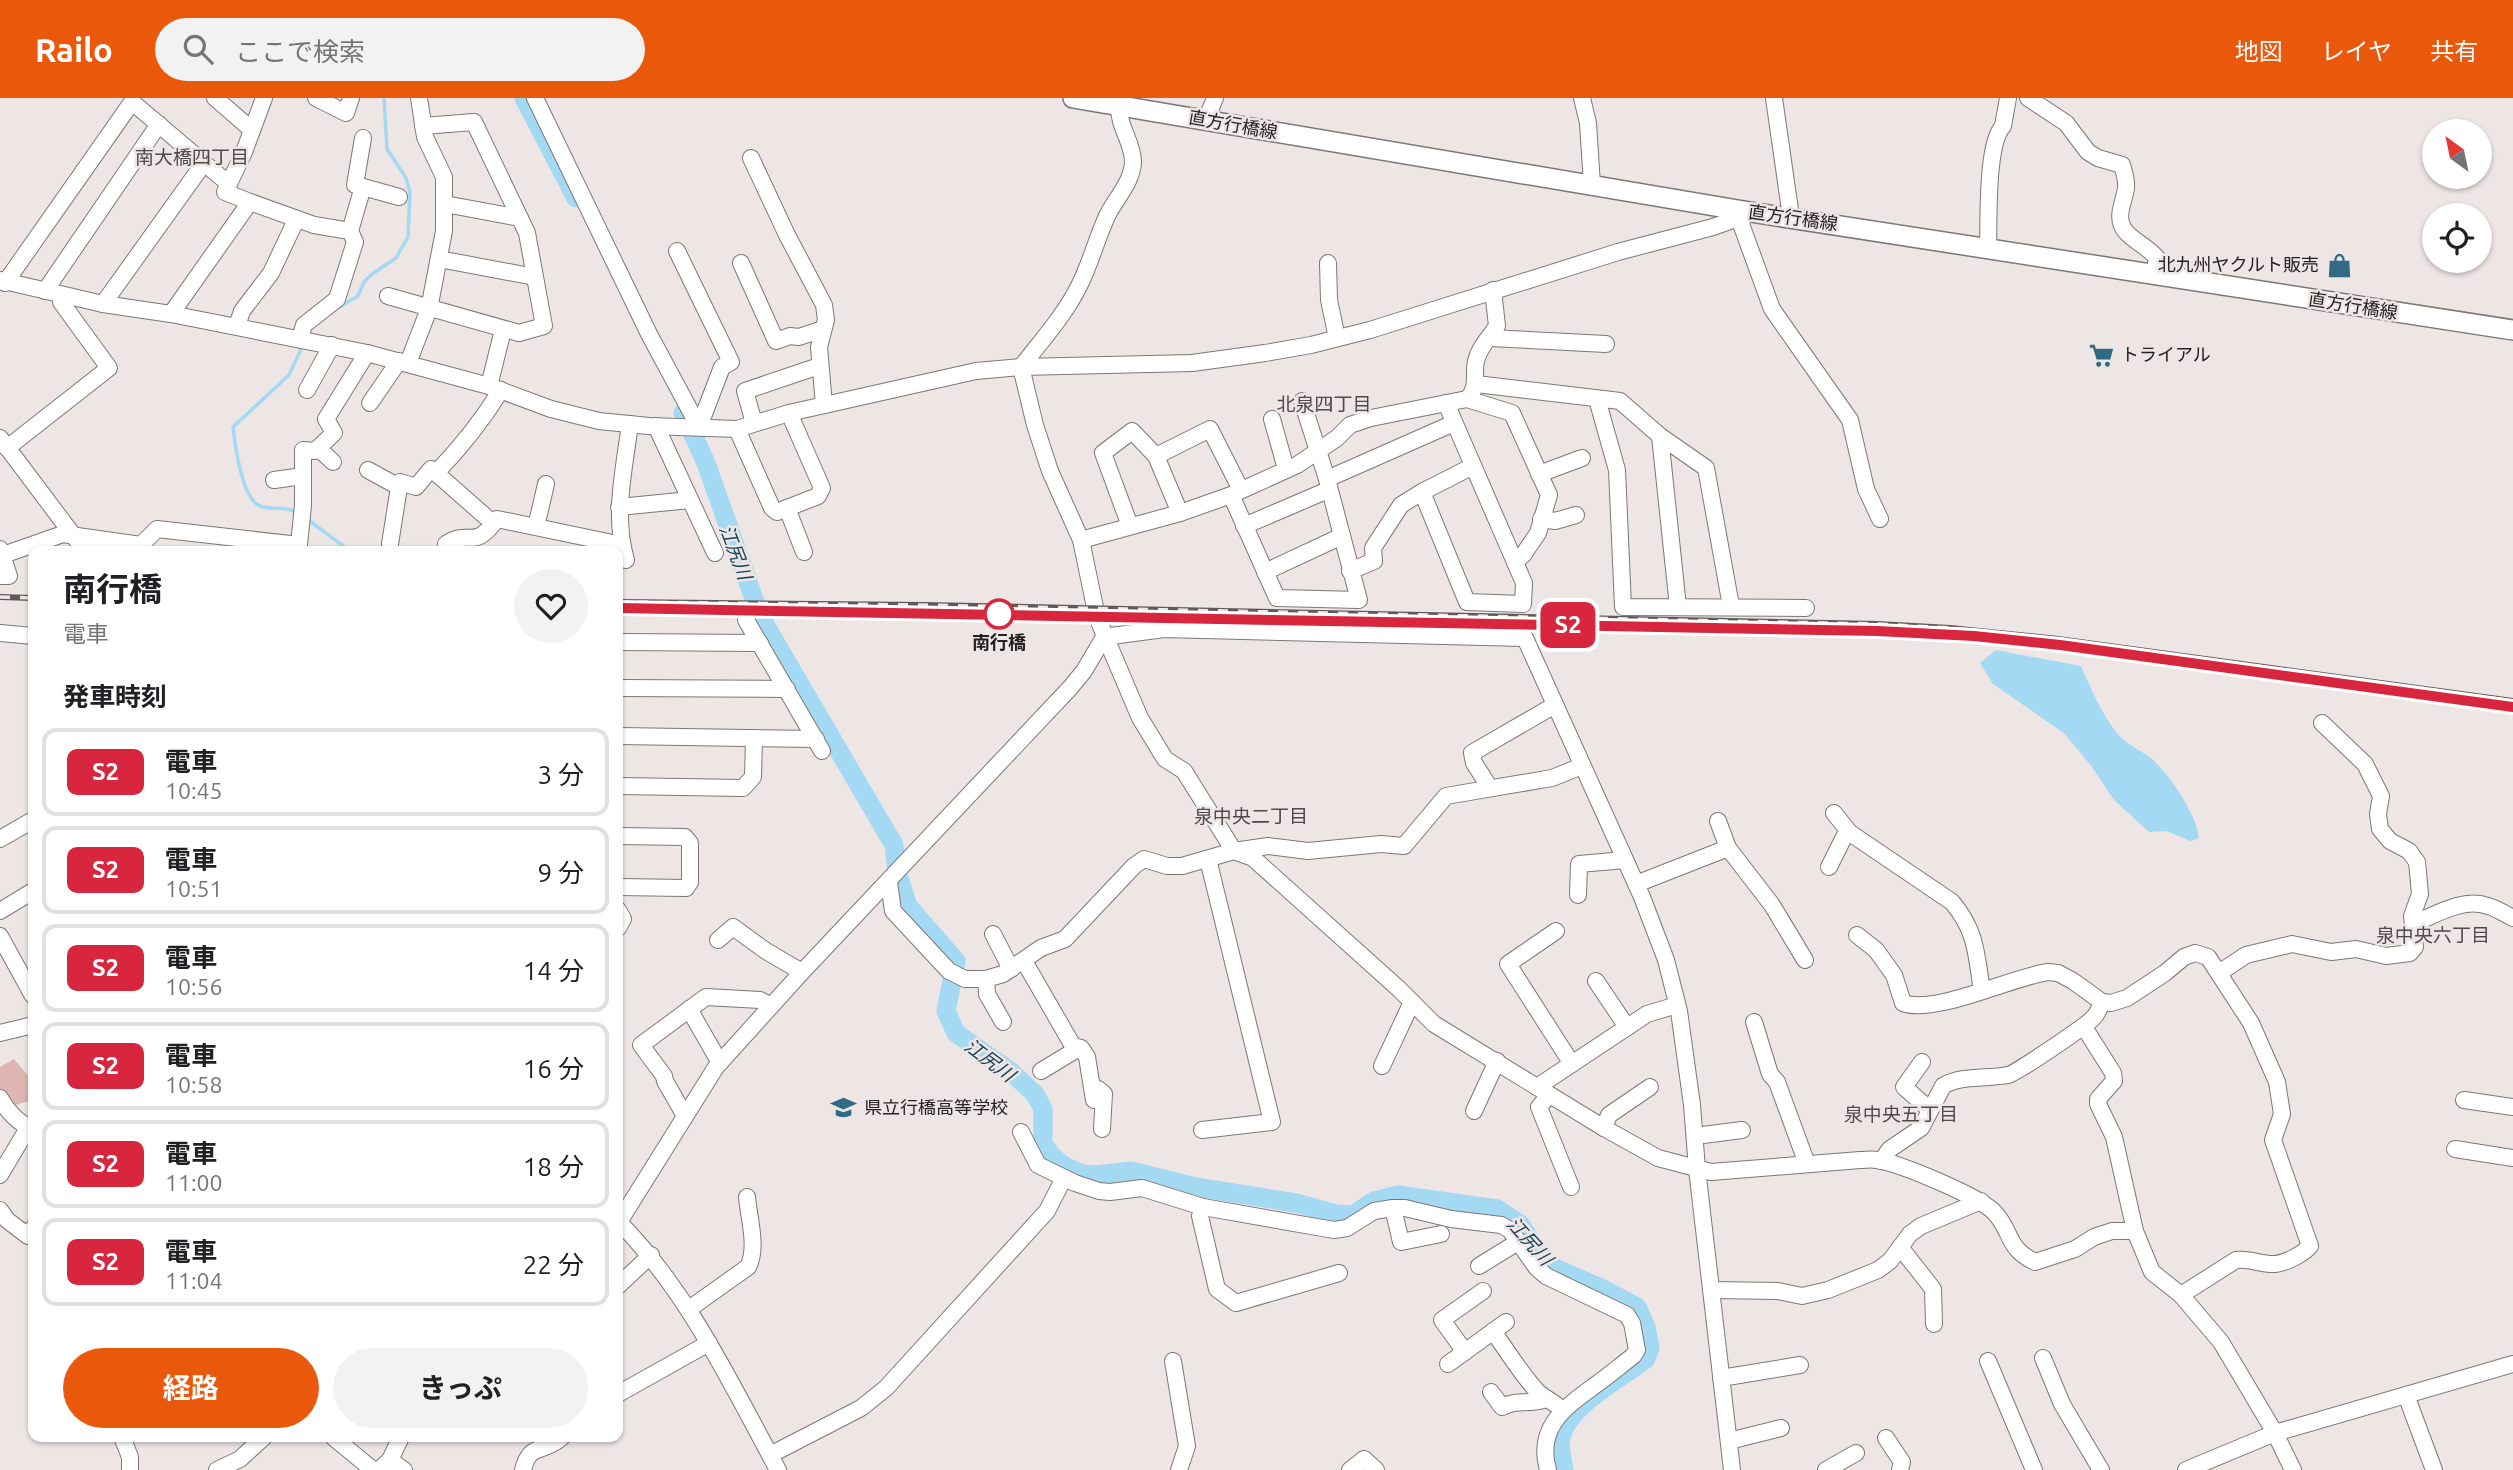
<!DOCTYPE html>
<html lang="ja">
<head>
<meta charset="utf-8">
<style>
	:root { --surface:#fff; --page:#f2f2f2; --text:#202124; --muted:#757577; --line:#e0e0e0; --accent:#ea580c }
	body { margin:0; font-family:Ubuntu,"Noto Sans JP",sans-serif; background:var(--page); color:var(--text); height:100vh; display:flex; flex-direction:column; font-size:26px; white-space:nowrap }
	* { box-sizing:border-box; margin:0 }
	p { font-size:23px; color:var(--muted) }
	.icon { flex:none; width:38px; height:38px; fill:none; stroke:currentColor; stroke-width:2; stroke-linecap:round; stroke-linejoin:round }
	.map { position:relative; flex:1; overflow:hidden }
	.side { position:absolute; left:28px; top:448px; width:595px; height:896px; display:flex; flex-direction:column; background:var(--surface); border-radius:14px; box-shadow:0 2px 5px #0004 }
	.side>* { flex:none }
	.badge { padding:0 14px; border-radius:10px; font-size:24px; line-height:46px }
	.needle { width:46px; rotate:327deg }
	.fabs { position:absolute; left:2422px; top:21px; display:grid; gap:14px }
	.fabs a { display:grid; place-items:center; width:70px; height:70px; border-radius:50%; background:var(--surface); box-shadow:0 2px 5px #0004; font-size:35px }
	.map>.badge { position:absolute; translate:-50% -50%; box-shadow:0 0 0 4px #fff }
	h2 { padding:0 35px; font-size:26px; line-height:63px }
	.round { display:grid; place-items:center; flex:none; width:74px; height:74px; border-radius:37px; background:var(--page) }
	.summary { display:flex; align-items:center; justify-content:space-between; height:119px; padding:0 35px }
	h1 { font-size:33px; font-weight:700; line-height:52px }
	.button { display:flex; gap:14px; margin-top:auto; padding:14px 35px }
	.button a { flex:1; height:80px; border-radius:42px; background:var(--accent); color:#fff; font-size:28px; font-weight:700; line-height:80px; text-align:center }
	.button a+a { background:var(--page); color:var(--text) }
	ul { padding:0; list-style:none }
	li { display:flex; align-items:center; gap:21px; height:88px; margin:0 14px 10px; padding:0 21px; border:4px solid var(--line); border-radius:14px }
	li div { flex:1 }
	li b { display:block; font-size:26px }
	li em { font-style:normal }
	li .badge { min-width:77px; font-weight:700; text-align:center }
	header { display:flex; align-items:center; gap:42px; box-sizing:border-box; height:98px; padding:0 35px; background:var(--accent); color:#fff }
	header strong { font-size:33px }
	nav { display:flex; gap:38px; margin-inline-start:auto; font-size:24px }
	.search { width:490px; height:63px; background:var(--page); display:flex; align-items:center; gap:18px; box-sizing:border-box; padding:0 24px; border-radius:38px; color:var(--muted); font-size:26px }
	.map>svg:first-child { display:block }
</style>
</head>
<body>
<header>
<strong>Railo</strong>
<div class="search"><svg class="icon" aria-label="search" viewBox="0 0 24 24"><circle cx="10" cy="10" r="6"/><path d="M15 15l6 6"/></svg>ここで検索</div>
<nav><a>地図</a><a>レイヤ</a><a>共有</a></nav>
</header>
<div class="map">
<svg width="2513" height="1372" viewBox="0 0 2513 1372">
	<rect width="100%" height="100%" fill="#eee5e5"/>
	<polygon fill="#dfb5b2" points="14,961 33,984 33,1002 11,1008 0,993 0,969"/>
	<path fill="#a3d9f3" d="M1996,552L2081,568C2091,591 2101,615 2117,635C2125,646 2141,652 2152,661C2169,676 2197,717 2199,740L2191,743L2166,733L2149,734L2114,702L2092,669L2064,635L1993,586L1980,565Z"/>
	<g fill="none" stroke-linecap="round" stroke-linejoin="round">
		<g stroke="#a3d9f3" stroke-width="3.5">
			<polyline points="338,210 358,198 364,184 372,176 396,160 408,139 410,94 406,80 387,51 384,0"/>
			<path d="M298,415C285,407 273,413 260,408C242,401 235,347 233,329L289,277L302,249"/>
			<polyline points="307,421 350,453"/>
		</g>
		<g stroke="#a3d9f3" stroke-width="19">
			<polyline points="524,0 576,100"/>
			<path d="M683,315L706,365L760,518L894,747L897,774L908,808L956,863L946,913L956,935L1010,973L1035,996L1043,1011V1046L1052,1058L1064,1068L1082,1076L1096,1077L1131,1073L1196,1089L1296,1105L1336,1116L1353,1117L1374,1103L1398,1097L1497,1111L1520,1126L1548,1167L1603,1191L1637,1209L1646,1229L1650,1249L1646,1261C1621,1280 1569,1307 1561,1339C1559,1350 1562,1361 1564,1372"/>
		</g>
		<defs>
			<g id="minor">
				<polyline points="215,0 252,32"/>
				<polyline points="316,0 346,15 351,0"/>
				<polyline points="535,0 649,236 699,329"/>
				<polyline points="1582,0 1588,25 1592,87"/>
				<polyline points="1774,0 1791,119"/>
				<path d="M2028,0L2066,25L2088,54L2098,60L2122,67C2124,74 2127,82 2126,90C2124,105 2114,120 2126,134C2135,144 2148,149 2157,160L2154,176"/>
				<polyline points="1206,22 1215,0"/>
				<polyline points="751,60 787,137 824,207 826,222 819,249 824,307"/>
				<polyline points="363,89 399,99"/>
				<polyline points="250,104 314,127 350,133 355,144 337,201 304,227 300,240"/>
				<polyline points="445,106 520,120"/>
				<polyline points="1744,113 1741,126 1772,211 1850,322 1866,391 1880,421"/>
				<polyline points="350,133 363,89 355,87 363,40"/>
				<path d="M1988,151C1989,124 1986,46 2003,28L2008,0"/>
				<polyline points="677,153 731,264 722,269 699,329"/>
				<polyline points="439,161 535,179"/>
				<polyline points="741,165 776,243 790,238 799,239 823,231"/>
				<polyline points="1328,165 1329,202 1337,240"/>
				<polyline points="0,182 103,206 171,216 367,255 489,288 551,311 599,323 649,328 737,331 789,315 976,273 1021,269 1192,265 1265,255 1311,247 1370,232 1618,154 1713,129 1730,123 1744,113"/>
				<polyline points="5,185 132,4 229,86"/>
				<polyline points="45,193 159,26"/>
				<polyline points="388,198 519,235 544,228 527,135 474,24 423,28"/>
				<polyline points="103,206 204,65"/>
				<polyline points="171,216 250,104 225,94 244,54 264,0"/>
				<polyline points="237,228 242,213 271,175 296,122"/>
				<polyline points="1490,240 1606,246"/>
				<polyline points="408,265 429,211 444,133 444,79 425,39 419,0"/>
				<path d="M1021,269L1035,327L1050,373L1081,442L1097,519L1140,620L1165,661L1184,673L1234,753L1253,760L1399,891L1434,926L1604,1030L1658,1060L1711,1074L1860,1062C1866,1062 1871,1061 1877,1062C1899,1065 1981,1099 1995,1115C2013,1135 2006,1150 2035,1164L2075,1151L2094,1139L2112,1133H2135"/>
				<path d="M1021,269C1042,242 1065,217 1080,186C1091,164 1097,139 1108,116C1117,99 1132,84 1133,64C1133,44 1118,29 1119,7"/>
				<polyline points="1476,286 1620,303 1660,338 1706,370 1731,508"/>
				<polyline points="489,288 503,232"/>
				<polyline points="307,292 332,247"/>
				<polyline points="1467,301 1512,315 1549,397 1538,435 1523,457 1515,464"/>
				<polyline points="1597,301 1617,372 1623,509 1806,510"/>
				<polyline points="370,305 399,263"/>
				<polyline points="1272,321 1286,371"/>
				<polyline points="754,325 745,293 819,268"/>
				<polyline points="656,328 715,455"/>
				<polyline points="737,331 772,410 777,414 818,398 822,390 789,315"/>
				<polyline points="1660,338 1678,509"/>
				<polyline points="0,340 85,453"/>
				<polyline points="7,350 109,270 61,204 61,197"/>
				<polyline points="318,350 333,364"/>
				<polyline points="1156,358 1210,331 1241,392"/>
				<path d="M368,372L399,389L400,384L416,389L431,371L436,375C461,349 482,323 501,292"/>
				<polyline points="436,375 486,419"/>
				<polyline points="1539,376 1582,360"/>
				<polyline points="1327,381 1454,325"/>
				<polyline points="274,382 303,378"/>
				<polyline points="1422,394 1473,368"/>
				<polyline points="1231,397 1277,500 1359,502 1327,381 1302,303"/>
				<polyline points="619,409 690,402"/>
				<polyline points="787,410 804,454"/>
				<polyline points="1541,421 1555,423 1576,417"/>
				<polyline points="1130,428 1103,355 1132,333 1156,358 1180,415"/>
				<polyline points="1244,428 1328,392"/>
				<polyline points="536,429 546,386"/>
				<path d="M1081,442L1180,415L1231,397L1297,367L1337,340L1350,327L1371,320L1467,301C1479,290 1473,277 1476,263C1479,249 1490,239 1497,228L1493,192"/>
				<polyline points="390,446 399,389"/>
				<polyline points="0,451 9,478 0,478"/>
				<path d="M445,453L446,446C470,430 473,454 497,421L622,447"/>
				<polyline points="3,457 63,436 141,447 157,431 299,447 303,407 303,352 315,353 334,335 326,321 367,255"/>
				<path d="M626,462C613,417 624,372 630,326"/>
				<polyline points="1350,473 1374,463 1373,450 1401,407 1422,394 1467,504 1523,506 1524,485 1446,305"/>
				<polyline points="1265,474 1342,438"/>
				<polyline points="746,522 822,653"/>
				<polyline points="0,535 33,538"/>
				<polyline points="1104,539 1164,531 1525,540 1642,799 1666,862 1679,913 1692,1007 1697,1071 1732,1372"/>
				<polyline points="618,544 760,545"/>
				<polyline points="618,590 787,591"/>
				<polyline points="618,638 816,641"/>
				<polyline points="618,688 743,690 753,679 754,640"/>
				<polyline points="1490,690 1474,665 1472,655 1555,607"/>
				<path d="M1834,715L1850,735L1952,804C1977,834 1976,856 1982,893"/>
				<polyline points="618,738 685,739 690,745 690,784 686,790 618,789"/>
				<polyline points="0,741 33,722"/>
				<polyline points="1728,750 1772,807 1805,862"/>
				<polyline points="1829,769 1844,739 1850,735"/>
				<polyline points="889,784 893,813 949,873 965,881 986,881 1003,876 1041,850 1065,841 1134,768 1144,761 1167,768 1182,768 1234,753 1268,748 1308,753 1381,746 1404,748 1446,698 1552,680 1582,668"/>
				<polyline points="1636,786 1728,750 1718,723"/>
				<polyline points="1578,797 1579,766 1625,762"/>
				<polyline points="618,812 623,821 618,830"/>
				<polyline points="0,813 33,793"/>
				<path d="M2413,826C2435,817 2463,799 2488,808C2496,810 2505,816 2513,820"/>
				<polyline points="1556,833 1508,866 1572,966"/>
				<polyline points="993,836 1011,871"/>
				<path d="M1857,837L1876,852L1894,877L1903,905C1935,917 2012,879 2048,874L2058,875L2073,883L2102,904L2111,905L2127,900L2165,875L2184,859L2195,855L2208,859L2251,925L2277,984L2282,1016L2273,1042L2310,1148C2303,1156 2286,1165 2275,1166C2262,1167 2249,1160 2236,1162L2181,1197"/>
				<polyline points="0,838 33,898"/>
				<polyline points="718,842 733,829 766,853 802,874"/>
				<polyline points="1024,863 1073,948 1081,950 1087,959 1094,1002"/>
				<polyline points="2219,875 2246,857 2292,846 2331,854 2356,851 2386,858 2410,855 2415,849 2412,818 2420,796 2417,764 2409,753 2390,743 2380,731 2378,716 2381,698 2365,666 2322,625"/>
				<polyline points="986,881 987,896 1003,924"/>
				<polyline points="1596,883 1627,929"/>
				<polyline points="689,911 720,965"/>
				<polyline points="1754,924 1770,976 1777,984 1807,1066"/>
				<polyline points="2084,929 2113,975 2114,983 2098,1001 2098,1006 2114,1039 2135,1133 2152,1174 2181,1197 2221,1244 2275,1335 2293,1372"/>
				<polyline points="0,935 33,927"/>
				<polyline points="1922,964 1904,989 1930,1012"/>
				<polyline points="1382,968 1412,904"/>
				<polyline points="1041,973 1079,950"/>
				<polyline points="1537,989 1647,916 1677,907"/>
				<polyline points="1098,991 1104,996 1102,1031"/>
				<polyline points="1549,997 1539,1009 1571,1089"/>
				<path d="M0,1000C7,1013 19,1026 33,1031"/>
				<polyline points="2464,1002 2513,1009"/>
				<polyline points="1474,1013 1497,963"/>
				<polyline points="685,1018 665,983 664,978 641,947 706,899 760,902 771,908"/>
				<polyline points="1604,1030 1609,1017 1650,989"/>
				<polyline points="1202,1032 1272,1024 1208,761"/>
				<polyline points="1021,1034 1038,1067 1075,1085 1099,1093 1110,1094 1142,1090 1203,1109 1200,1118 1217,1191 1236,1205 1339,1175"/>
				<polyline points="1695,1038 1742,1032"/>
				<polyline points="2455,1051 2513,1060"/>
				<path d="M1881,1063L1890,1051L1921,1030L1943,988C1961,977 1987,981 2008,977C2015,976 2089,926 2094,919C2098,915 2100,909 2102,904"/>
				<polyline points="0,1077 28,1030"/>
				<path d="M1203,1109L1334,1132L1347,1130L1374,1113L1393,1110H1405L1451,1121L1501,1127L1510,1132L1536,1169L1546,1178L1627,1217L1632,1225L1637,1252L1633,1258C1620,1268 1607,1279 1594,1288C1564,1310 1536,1330 1548,1372"/>
				<polyline points="1393,1110 1401,1144 1441,1136"/>
				<polyline points="0,1112 7,1122 28,1138 33,1130"/>
				<path d="M618,1123C689,1195 730,1284 778,1372"/>
				<polyline points="619,1124 716,969 802,874 1070,590 1084,573 1104,539"/>
				<polyline points="1900,1149 1933,1191 1934,1226"/>
				<polyline points="1479,1168 1518,1144"/>
				<polyline points="618,1188 651,1157"/>
				<polyline points="1711,1192 1778,1193 1802,1198 1828,1192 1878,1172 1890,1163 1910,1136 1921,1128 1981,1103"/>
				<path d="M689,1211L748,1169C758,1150 749,1121 747,1099"/>
				<path d="M1493,1233C1507,1253 1520,1274 1536,1292C1544,1301 1554,1303 1562,1312"/>
				<polyline points="1465,1254 1442,1222 1483,1193"/>
				<polyline points="2043,1260 2062,1306 2101,1372"/>
				<polyline points="1173,1263 1187,1348 1179,1372"/>
				<polyline points="1988,1263 2034,1372"/>
				<polyline points="1448,1266 1506,1224"/>
				<polyline points="1721,1280 1800,1267"/>
				<path d="M1491,1294L1502,1309C1520,1300 1527,1308 1546,1301"/>
				<polyline points="618,1296 709,1245"/>
				<polyline points="2406,1297 2434,1372"/>
				<polyline points="122,1339 130,1359 130,1372"/>
				<polyline points="333,1339 373,1372"/>
				<polyline points="1886,1340 1902,1364 1900,1372"/>
				<polyline points="1729,1343 1781,1330"/>
				<polyline points="770,1357 861,1310 886,1290 1047,1113 1064,1080"/>
				<polyline points="390,1362 404,1372"/>
				<polyline points="217,1372 240,1361 264,1339"/>
				<polyline points="379,1372 390,1362 401,1339"/>
				<path d="M523,1372C530,1343 543,1357 562,1339"/>
				<polyline points="1350,1372 1364,1361 1376,1372"/>
				<polyline points="1826,1372 1856,1355"/>
				<polyline points="2186,1372 2275,1335 2513,1266"/>
			</g>
			<polyline id="major" points="1073,0 1744,113 2513,232"/>
		</defs>
		<use href="#minor" stroke="#7e7776" stroke-width="18"/>
		<use href="#major" stroke="#7e7776" stroke-width="22"/>
		<use href="#minor" stroke="#fff" stroke-width="16"/>
		<use href="#major" stroke="#fff" stroke-width="19"/>
		<defs>
			<g id="rail">
				<polyline points="0,499 33,500"/>
				<polyline points="618,504 924,507 1878,526 1950,530 2058,541 2513,603"/>
			</g>
		</defs>
		<use href="#rail" stroke="#5f5a5a" stroke-width="6"/>
		<use href="#rail" stroke="#eee5e5" stroke-width="3.5" stroke-dasharray="10" stroke-linecap="butt"/>
	</g>
	<g fill="none" stroke-linecap="round" stroke-linejoin="round">
		<defs>
			<polyline id="line" points="618,510 1877,533 1974,538 2060,547 2513,609"/>
		</defs>
		<use href="#line" stroke="#fff" stroke-width="16"/>
		<use href="#line" stroke="#d7263d" stroke-width="10"/>
	</g>
	<defs>
		<symbol id="shop-bare" viewBox="-9 -9 18 18"><path d="M-5-2.5h2.3a2.7 3.5 0 0 1 5.4 0H5L5.5 6h-11ZM-1.5-2.5h3a1.5 2.3 0 0 0-3 0Z" fill="#316a83" stroke="#eee5e5" stroke-width="2.5" paint-order="stroke"/></symbol>
		<symbol id="supermarket-bare" viewBox="-9 -9 18 18"><path d="M-6-5.5h2.5l.6 2H6L4.5 2H-2.5L-4.4-4H-6ZM-1.5 3.2a1.3 1.3 0 1 0 .1 0ZM3 3.2a1.3 1.3 0 1 0 .1 0Z" fill="#316a83" stroke="#eee5e5" stroke-width="2.5" paint-order="stroke"/></symbol>
		<symbol id="school-bare" viewBox="-9 -9 18 18"><path d="M0-5L7-2L0 1L-7-2ZM-4 1L0 2.5L4 1V4Q0 6-4 4Z" fill="#316a83" stroke="#eee5e5" stroke-width="2.5" paint-order="stroke"/></symbol>
	</defs>
	<g fill-rule="evenodd">
		<use href="#shop-bare" x="2322" y="150" width="35" height="35"/>
		<use href="#supermarket-bare" x="2084" y="240" width="35" height="35"/>
		<use href="#school-bare" x="826" y="992" width="35" height="35"/>
	</g>
	<circle fill="#fff" stroke="#d7263d" stroke-width="3.5" cx="999" cy="516" r="14"/>
	<g text-anchor="middle" stroke-width="5" stroke-linejoin="round" paint-order="stroke">
		<g font-size="18" fill="#242121" stroke="#eee5e5">
			<text transform="translate(1233 27) rotate(10)" y="6">直方行橋線</text>
			<text transform="translate(1793 120) rotate(8)" y="6">直方行橋線</text>
			<text transform="translate(2353 208) rotate(9)" y="6">直方行橋線</text>
		</g>
		<g font-size="18" fill="#242121" stroke="#eee5e5" text-anchor="start">
			<text x="2319" y="173" text-anchor="end">北九州ヤクルト販売</text>
			<text x="2121" y="263">トライアル</text>
			<text x="864" y="1016">県立行橋高等学校</text>
		</g>
		<g font-size="18" font-weight="bold" fill="#242121" stroke="#eee5e5">
			<text x="999" y="551">南行橋</text>
		</g>
		<g font-size="19" fill="#514a4a" stroke="#eee5e5">
			<text x="192" y="66">南大橋四丁目</text>
			<text x="1324" y="313">北泉四丁目</text>
			<text x="1251" y="725">泉中央二丁目</text>
			<text x="2433" y="844">泉中央六丁目</text>
			<text x="1901" y="1023">泉中央五丁目</text>
		</g>
		<g font-size="19" font-style="italic" fill="#184558" stroke="#eee5e5">
			<text transform="translate(736 454) rotate(69)" y="7">江尻川</text>
			<text transform="translate(990 962) rotate(37)" y="7">江尻川</text>
			<text transform="translate(1530 1143) rotate(48)" y="7">江尻川</text>
		</g>
	</g>
</svg>
<div class="fabs">
<a><svg class="needle" viewBox="-14 -14 28 28"><path d="M0-13l5 13h-10z" fill="#e53935"/><path d="M0 13l5-13h-10z" fill="#757577"/></svg></a>
<a><svg class="icon" aria-label="locate" viewBox="0 0 24 24"><circle cx="12" cy="12" r="6"/><path d="M12 2v4M12 18v4M2 12h4M18 12h4"/></svg></a>
</div>
<b class="badge" style="left:1568px;top:527px;background:#d7263d;color:#fff">S2</b>
<section class="side">
<div class="summary"><div><h1>南行橋</h1><p>電車</p></div><a class="round"><svg class="icon" aria-label="heart" viewBox="0 0 24 24"><path d="M12 20l-8-8c-3-5 5-10 8-4 3-6 11-1 8 4z"/></svg></a></div>
<h2>発車時刻</h2>
<ul>
<li><span class="badge" style="background:#d7263d;color:#fff">S2</span><div><b>電車</b><p>10:45</p></div><em>3 分</em></li>
<li><span class="badge" style="background:#d7263d;color:#fff">S2</span><div><b>電車</b><p>10:51</p></div><em>9 分</em></li>
<li><span class="badge" style="background:#d7263d;color:#fff">S2</span><div><b>電車</b><p>10:56</p></div><em>14 分</em></li>
<li><span class="badge" style="background:#d7263d;color:#fff">S2</span><div><b>電車</b><p>10:58</p></div><em>16 分</em></li>
<li><span class="badge" style="background:#d7263d;color:#fff">S2</span><div><b>電車</b><p>11:00</p></div><em>18 分</em></li>
<li><span class="badge" style="background:#d7263d;color:#fff">S2</span><div><b>電車</b><p>11:04</p></div><em>22 分</em></li>
</ul>
<div class="button"><a>経路</a><a>きっぷ</a></div>
</section>
</div>
</body>
</html>
